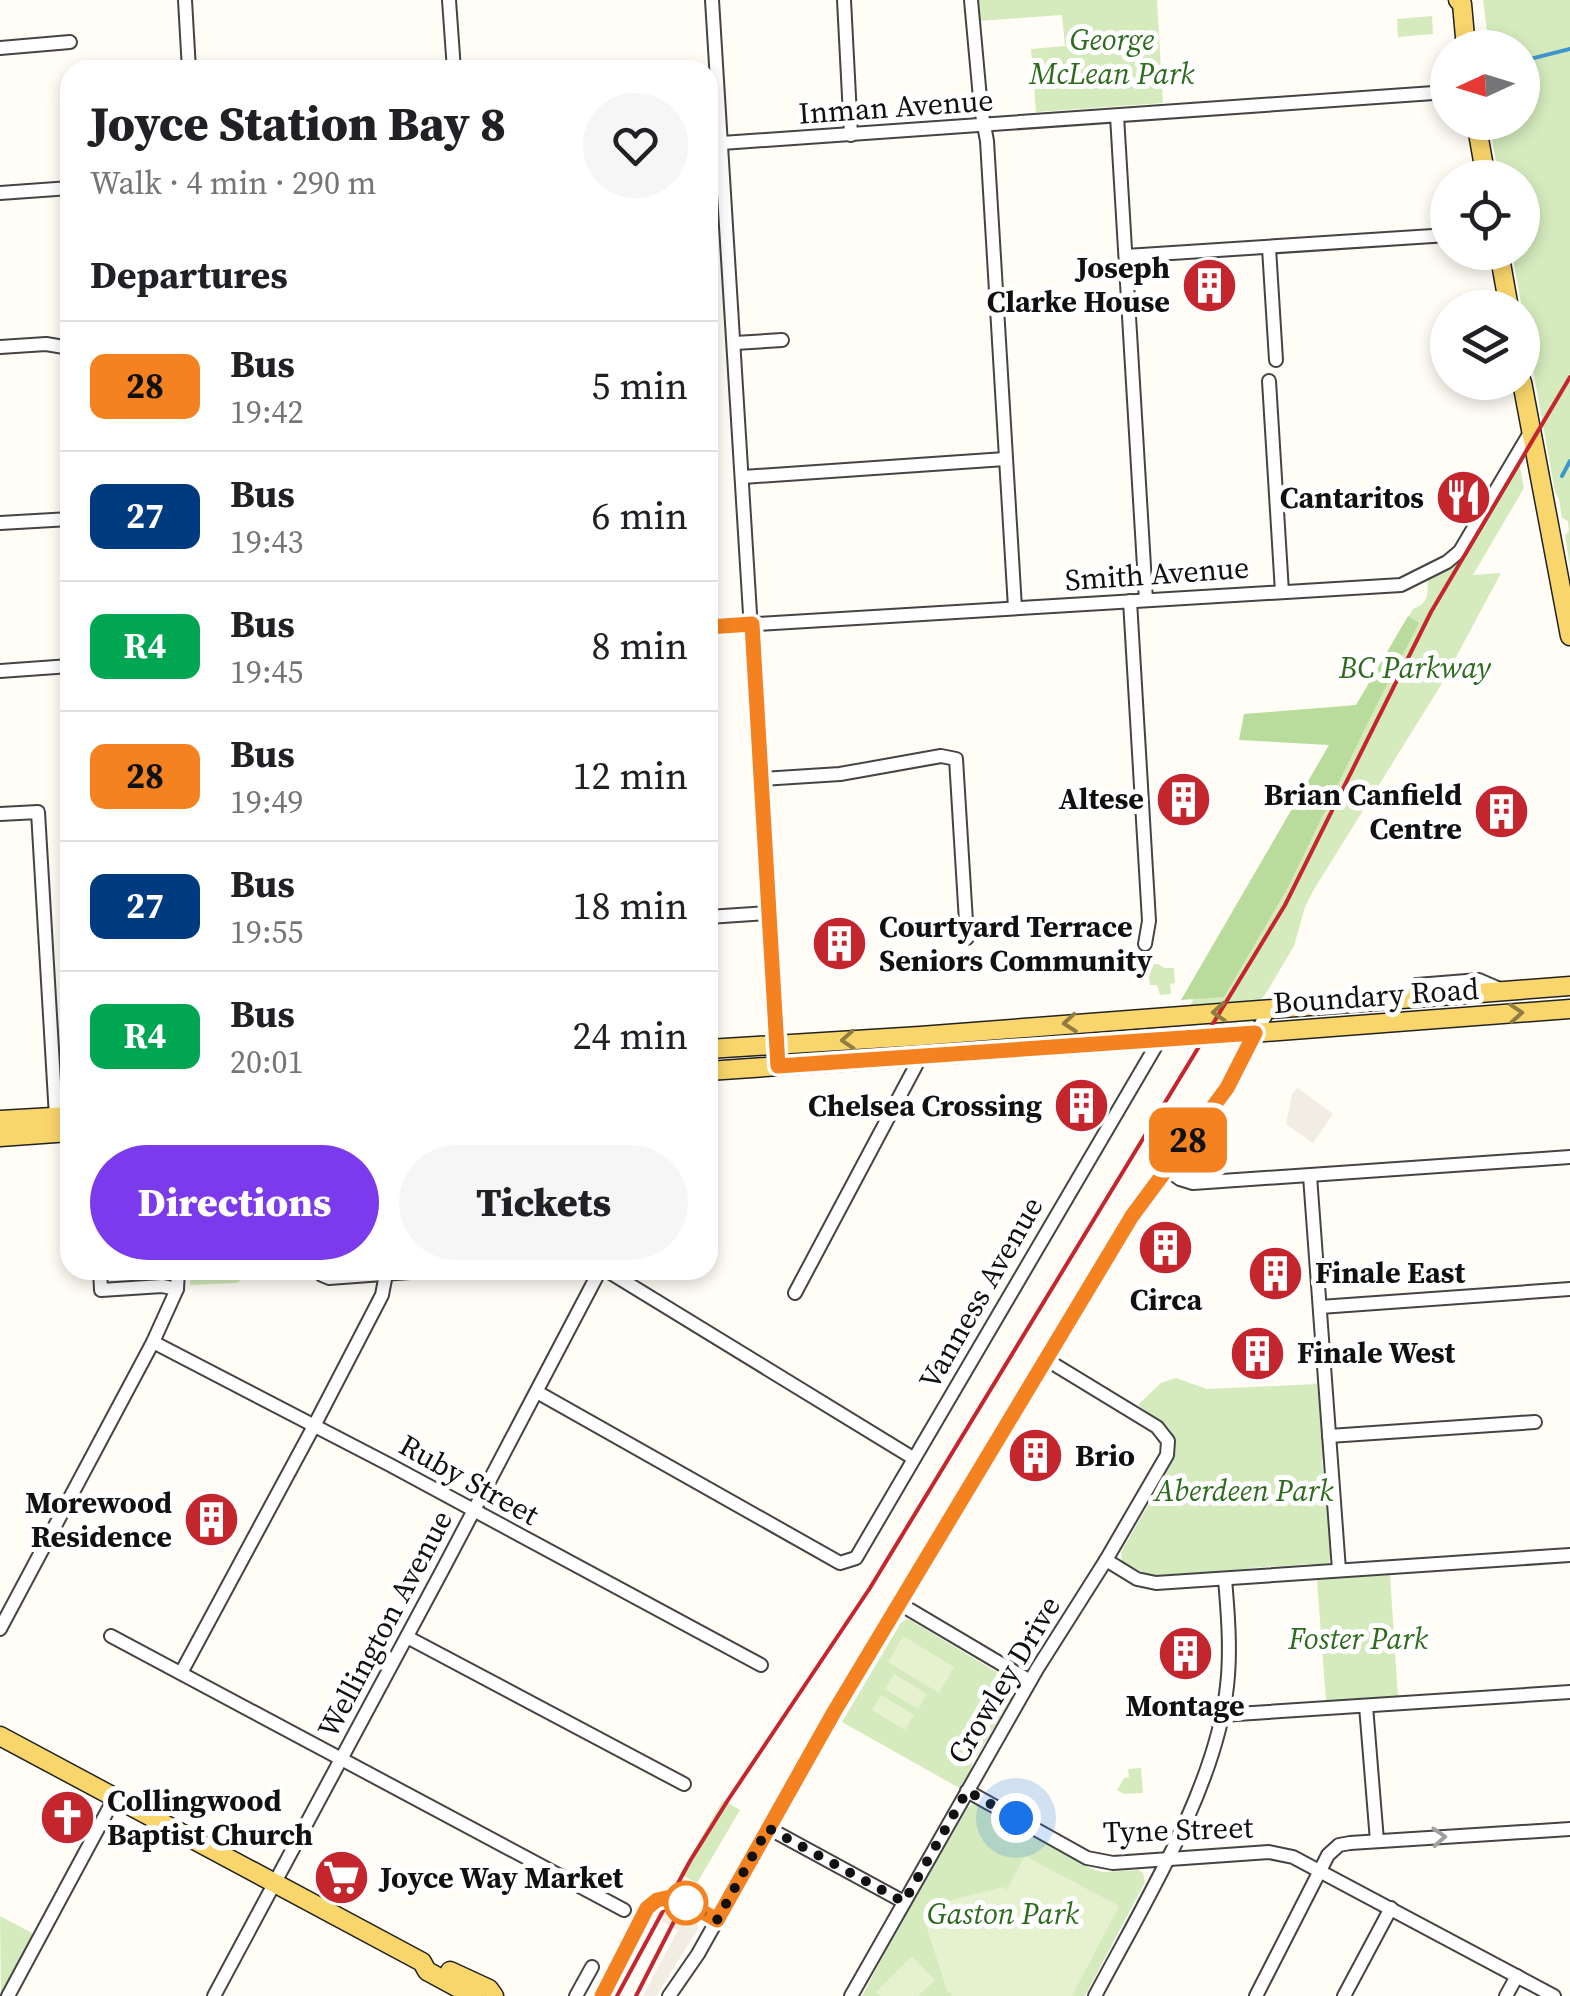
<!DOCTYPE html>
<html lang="en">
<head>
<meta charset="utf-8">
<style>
	:root { --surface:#fff; --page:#f6f6f6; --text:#202124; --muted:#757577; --line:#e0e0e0; --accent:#7c3aed }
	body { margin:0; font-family:"Source Serif 4",serif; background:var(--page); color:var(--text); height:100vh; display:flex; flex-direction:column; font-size:38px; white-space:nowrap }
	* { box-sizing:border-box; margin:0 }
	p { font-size:32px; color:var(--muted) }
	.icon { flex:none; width:55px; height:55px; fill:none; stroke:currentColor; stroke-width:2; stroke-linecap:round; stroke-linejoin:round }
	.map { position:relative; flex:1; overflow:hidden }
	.side { position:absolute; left:60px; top:60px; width:658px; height:1220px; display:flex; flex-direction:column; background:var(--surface); border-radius:30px; box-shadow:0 5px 15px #0003 }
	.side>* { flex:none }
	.badge { padding:0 20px; border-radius:15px; font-size:35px; line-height:65px }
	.needle { width:65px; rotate:266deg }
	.tools { position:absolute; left:1430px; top:30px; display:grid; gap:20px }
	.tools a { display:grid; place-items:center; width:110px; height:110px; border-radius:50%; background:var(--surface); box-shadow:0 5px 15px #0003; font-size:50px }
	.you { position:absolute; width:50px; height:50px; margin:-25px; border:8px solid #fff; border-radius:50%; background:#1a73e8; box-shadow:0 0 0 15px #1a73e833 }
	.map>.badge { position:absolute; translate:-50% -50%; box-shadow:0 0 0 5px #fff }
	h2 { padding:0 30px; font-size:38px; line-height:90px }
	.round { display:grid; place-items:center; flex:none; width:105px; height:105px; border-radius:52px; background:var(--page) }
	.overview { display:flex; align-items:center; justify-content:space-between; height:170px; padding:0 30px }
	h1 { font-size:48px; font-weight:800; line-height:75px }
	.primary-button { display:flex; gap:20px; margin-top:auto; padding:20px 30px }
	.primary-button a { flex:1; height:115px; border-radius:60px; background:var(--accent); color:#fff; font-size:40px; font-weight:800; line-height:115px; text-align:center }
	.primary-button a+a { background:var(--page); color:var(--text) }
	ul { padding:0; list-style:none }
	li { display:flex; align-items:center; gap:30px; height:130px; padding:0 30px; border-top:2px solid var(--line) }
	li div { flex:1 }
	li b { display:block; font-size:38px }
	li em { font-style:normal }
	li .badge { min-width:110px; font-weight:700; text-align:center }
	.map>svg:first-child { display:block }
</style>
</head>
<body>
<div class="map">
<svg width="1570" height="1996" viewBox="0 0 1570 1996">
	<rect width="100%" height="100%" fill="#fffdf5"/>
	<g fill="#d5ebbd">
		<polygon points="975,0 1157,0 1163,103 1036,112 1031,49 1065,46 1062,15 978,21"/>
		<polygon points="1483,0 1570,0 1570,568 1565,535 1569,531 1568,521 1562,518 1559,499 1555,492 1512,253 1522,252 1522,178 1499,177 1489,123 1522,122 1522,48 1489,47"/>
		<polygon points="1432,16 1433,34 1398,37 1397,19"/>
		<path d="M1519,462L1524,488L1473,575L1501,573L1441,685L1313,891L1305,907L1294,946L1265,995L1258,1002L1188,1009L1413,609C1431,602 1427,592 1428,577L1439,571Z"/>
		<polygon points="1158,964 1165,968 1174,968 1175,983 1170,984 1171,994 1160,995 1157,985 1150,985 1147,965"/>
		<polygon points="191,1270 246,1270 247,1275 237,1283 190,1285"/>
		<polygon points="1176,1378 1207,1389 1317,1384 1324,1455 1322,1460 1331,1555 1329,1563 1316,1566 1310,1564 1250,1568 1243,1572 1156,1575 1147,1574 1122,1562 1121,1552 1165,1476 1174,1452 1174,1440 1169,1428 1138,1405 1161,1383"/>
		<polygon points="1390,1575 1398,1697 1358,1702 1355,1699 1326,1701 1317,1580"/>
		<polygon points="906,1619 910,1620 1003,1676 1015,1681 1017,1689 972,1764 971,1771 961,1789 842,1722 900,1624"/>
		<polygon points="1141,1768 1143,1793 1124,1794 1117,1790 1124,1778 1129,1777 1128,1769"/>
		<polygon points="723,1800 740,1810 697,1883 680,1874"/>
		<polygon points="972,1804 985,1808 987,1812 1092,1869 1103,1872 1139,1870 1143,1873 1145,1882 1085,1996 862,1996 919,1888 923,1885 967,1809"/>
		<polygon points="0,1916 32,1933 32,1937 1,1996"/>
	</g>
	<polygon fill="#b9dc9c" points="1408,616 1419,623 1375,708 1288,887 1224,997 1181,1000 1329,745 1239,740 1244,714 1356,705"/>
	<g fill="#e6f2cf">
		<polygon points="903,1636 954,1667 939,1693 888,1662"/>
		<polygon points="894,1674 927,1694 918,1709 885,1689"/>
		<polygon points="881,1695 914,1715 905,1730 872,1710"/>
		<polygon points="1025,1856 1119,1906 1072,1996 951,1996 952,1993 948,1993 923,1916 930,1905 1004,1887 1006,1891"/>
		<polygon points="912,1956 935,1980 918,1996 880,1996 876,1992"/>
	</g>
	<g fill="#f1ede2">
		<polygon points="1298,1088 1333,1114 1313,1143 1286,1124 1292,1094"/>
		<polygon points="670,1904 697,1919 698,1929 656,1996 643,1996 678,1930 651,1915 661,1905"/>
	</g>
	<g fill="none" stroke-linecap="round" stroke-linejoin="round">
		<g stroke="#3f96cf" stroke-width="4">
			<polyline points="1522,61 1570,49"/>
			<polyline points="1562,476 1570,461"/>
		</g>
		<defs>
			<g id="minor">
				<polyline points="185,0 189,70"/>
				<polyline points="449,0 454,70"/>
				<polyline points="712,0 778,1066"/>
				<polyline points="844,0 851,135"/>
				<polyline points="971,0 981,109 987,141 1015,608"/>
				<polyline points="0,48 70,42"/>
				<polyline points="1117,116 1146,600"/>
				<polyline points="708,144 1448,92"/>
				<polyline points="0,193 70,188"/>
				<polyline points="1269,248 1276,360"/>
				<polyline points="1126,256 1448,235"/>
				<polyline points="735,343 782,340"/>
				<polyline points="0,347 46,344 70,348"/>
				<polyline points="1269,381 1282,592"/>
				<polyline points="743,477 1005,459"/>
				<polyline points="0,523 70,519"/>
				<polyline points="1130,601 1149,921 1145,944"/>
				<polyline points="708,627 1401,585 1447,562 1460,551 1531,431"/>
				<polyline points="0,671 70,666"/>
				<polyline points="761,779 840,774 941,756 956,759 967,938"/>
				<polyline points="0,814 38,812 56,1117"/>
				<polyline points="708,917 769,913"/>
				<polyline points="1408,999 1417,985 1479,980 1502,990"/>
				<polyline points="1166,1169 1180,1179 1193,1183 1570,1157"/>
				<polyline points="1310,1176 1339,1570"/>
				<polyline points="100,1270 101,1290 162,1286 177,1289"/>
				<polyline points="320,1270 322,1275 329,1278 437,1270"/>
				<polyline points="609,1272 913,1458"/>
				<polyline points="795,1293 921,1056 921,1052"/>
				<polyline points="1320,1307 1570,1289"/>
				<polyline points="153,1342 390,1465 761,1665"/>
				<polyline points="537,1392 840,1563 856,1558 1160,1039"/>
				<polyline points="1329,1436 1535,1422"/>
				<polyline points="1106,1560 1137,1579 1156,1583 1570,1555"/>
				<polyline points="900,1604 1030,1681"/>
				<polyline points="0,1629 153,1342 177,1289 178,1270"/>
				<polyline points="111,1636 624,1910"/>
				<polyline points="407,1637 684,1784"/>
				<polyline points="181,1673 314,1426 382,1295 386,1274"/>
				<polyline points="1366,1706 1377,1841"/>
				<polyline points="1222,1715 1570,1692"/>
				<polyline points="967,1791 1087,1858 1113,1863 1269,1852 1293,1857 1554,1996"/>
				<polyline points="768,1828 904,1902"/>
				<polyline points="8,1996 115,1797"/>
				<polyline points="214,1996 443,1569 598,1274"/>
				<polyline points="576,1996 592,1967"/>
				<polyline points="669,1996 698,1954 834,1712 1132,1216 1227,1088 1269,1009"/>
				<polyline points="851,1996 1037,1669 1106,1560 1167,1455 1168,1441 1157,1427 1047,1360"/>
				<path d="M1095,1996C1143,1905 1216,1788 1227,1686C1231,1651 1228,1614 1225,1579"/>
				<polyline points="1256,1996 1328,1855 1339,1845 1350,1843 1570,1829"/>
				<polyline points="1344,1996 1391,1908"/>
				<polyline points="1506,1996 1517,1976"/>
			</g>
			<g id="major">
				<polyline points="1458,0 1462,4 1466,48"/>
				<polyline points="1476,122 1486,178"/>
				<polyline points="1499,252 1509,308"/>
				<polyline points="1522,382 1570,636"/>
				<polyline points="708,1049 920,1036 1570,986"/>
				<polyline points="708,1071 1226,1035 1570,1009"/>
				<polyline points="0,1120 70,1116"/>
				<polyline points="0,1137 70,1132"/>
				<polyline points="0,1736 422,1962 427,1971 473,1996"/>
				<polyline points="450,1971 489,1989 494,1996"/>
			</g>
		</defs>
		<use href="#minor" stroke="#444" stroke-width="16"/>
		<use href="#major" stroke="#222" stroke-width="21"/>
		<use href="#minor" stroke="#fff" stroke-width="12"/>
		<use href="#major" stroke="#f9d66b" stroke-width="18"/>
		<g stroke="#c4262e" stroke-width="4">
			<polyline points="617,1996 690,1861 728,1800 870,1588 1285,905 1431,612 1570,377"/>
			<polyline points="636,1996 686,1898"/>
		</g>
	</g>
	<defs><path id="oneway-chevron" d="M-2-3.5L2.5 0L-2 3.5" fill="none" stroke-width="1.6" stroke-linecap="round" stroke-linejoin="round" transform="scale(2.5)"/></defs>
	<g stroke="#917d42">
		<use href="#oneway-chevron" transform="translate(1219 1012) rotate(176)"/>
		<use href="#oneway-chevron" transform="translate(1516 1013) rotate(-4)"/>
		<use href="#oneway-chevron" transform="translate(1070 1023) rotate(175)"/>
		<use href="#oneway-chevron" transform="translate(848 1040) rotate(176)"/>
	</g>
	<use stroke="#a0a0a0" href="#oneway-chevron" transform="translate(1439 1837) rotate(-4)"/>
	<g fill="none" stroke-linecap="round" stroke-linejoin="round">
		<defs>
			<polyline id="line" points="602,1996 647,1908 657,1900 675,1896 717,1920 834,1712 1132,1216 1227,1088 1255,1033 778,1066 752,624 708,627"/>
		</defs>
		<use href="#line" stroke="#fff" stroke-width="22"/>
		<use href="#line" stroke="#f58220" stroke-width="15"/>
		<polyline stroke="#111" stroke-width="10" stroke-dasharray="0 18" points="686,1903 717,1920 768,1828 904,1902 967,1791 1016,1818"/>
	</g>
	<defs>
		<symbol id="building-disc" viewBox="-11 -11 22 22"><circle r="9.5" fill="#c4262e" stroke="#fff"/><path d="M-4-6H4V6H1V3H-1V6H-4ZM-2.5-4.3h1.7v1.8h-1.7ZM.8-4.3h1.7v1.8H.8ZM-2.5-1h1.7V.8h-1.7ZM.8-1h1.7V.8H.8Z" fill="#fff"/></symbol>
		<symbol id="restaurant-disc" viewBox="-11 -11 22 22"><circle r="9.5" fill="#c4262e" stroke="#fff"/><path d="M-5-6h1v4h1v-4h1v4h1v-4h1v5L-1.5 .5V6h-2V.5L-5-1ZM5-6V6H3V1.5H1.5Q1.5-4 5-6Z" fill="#fff"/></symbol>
		<symbol id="church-disc" viewBox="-11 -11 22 22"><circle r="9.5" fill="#c4262e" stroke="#fff"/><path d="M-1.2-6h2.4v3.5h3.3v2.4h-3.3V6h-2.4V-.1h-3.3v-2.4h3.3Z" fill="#fff"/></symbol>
		<symbol id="supermarket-disc" viewBox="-11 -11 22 22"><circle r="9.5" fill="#c4262e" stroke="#fff"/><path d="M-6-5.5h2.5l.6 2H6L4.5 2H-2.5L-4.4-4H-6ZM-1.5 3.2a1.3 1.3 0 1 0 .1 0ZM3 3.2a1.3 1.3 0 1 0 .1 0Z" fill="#fff"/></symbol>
	</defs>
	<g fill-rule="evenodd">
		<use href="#building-disc" x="1178" y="254" width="63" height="63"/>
		<use href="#restaurant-disc" x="1432" y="466" width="63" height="63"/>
		<use href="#building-disc" x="1152" y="768" width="63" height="63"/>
		<use href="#building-disc" x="1470" y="780" width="63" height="63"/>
		<use href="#building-disc" x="808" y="912" width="63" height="63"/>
		<use href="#building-disc" x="1050" y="1074" width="63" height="63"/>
		<use href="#building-disc" x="1134" y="1216" width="63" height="63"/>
		<use href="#building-disc" x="1244" y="1242" width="63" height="63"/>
		<use href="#building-disc" x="1226" y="1322" width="63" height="63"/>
		<use href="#building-disc" x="1004" y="1424" width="63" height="63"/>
		<use href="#building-disc" x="180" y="1488" width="63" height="63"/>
		<use href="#building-disc" x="1154" y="1622" width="63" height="63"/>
		<use href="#church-disc" x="36" y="1786" width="63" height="63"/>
		<use href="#supermarket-disc" x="310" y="1846" width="63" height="63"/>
	</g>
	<circle fill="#fff" stroke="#f58220" stroke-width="5" cx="686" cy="1903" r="20"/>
	<g text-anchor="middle" stroke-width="10" stroke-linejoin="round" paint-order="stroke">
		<g font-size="30" font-style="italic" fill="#2f6b1f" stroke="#fff">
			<text x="1112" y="50">George<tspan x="1112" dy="34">McLean Park</tspan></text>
			<text x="1415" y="678">BC Parkway</text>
			<text x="1244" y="1501">Aberdeen Park</text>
			<text x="1358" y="1649">Foster Park</text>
			<text x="1003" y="1924">Gaston Park</text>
		</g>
		<g font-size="30" fill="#111" stroke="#fff">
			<text transform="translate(896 107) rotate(-4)" y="10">Inman Avenue</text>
			<text transform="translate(1157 574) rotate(-4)" y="10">Smith Avenue</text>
			<text transform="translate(1376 996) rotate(-4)" y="10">Boundary Road</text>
			<text transform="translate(981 1293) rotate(-60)" y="10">Vanness Avenue</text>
			<text transform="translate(469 1480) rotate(29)" y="10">Ruby Street</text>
			<text transform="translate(385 1624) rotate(-62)" y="10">Wellington Avenue</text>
			<text transform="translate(1004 1680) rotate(-59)" y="10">Crowley Drive</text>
			<text transform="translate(1178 1830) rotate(-2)" y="10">Tyne Street</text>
		</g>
		<g font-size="30" font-weight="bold" fill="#111" stroke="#fff" text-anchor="end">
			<text x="1170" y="278">Joseph<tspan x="1170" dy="34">Clarke House</tspan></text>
			<text x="1424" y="508">Cantaritos</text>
			<text x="1462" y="805">Brian Canfield<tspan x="1462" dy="34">Centre</tspan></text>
			<text x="1144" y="809">Altese</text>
			<text x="879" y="937" text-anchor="start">Courtyard Terrace<tspan x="879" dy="34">Seniors Community</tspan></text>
			<text x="1042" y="1116">Chelsea Crossing</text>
			<text x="1315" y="1283" text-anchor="start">Finale East</text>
			<text x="1166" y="1310" text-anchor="middle">Circa</text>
			<text x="1297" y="1363" text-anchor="start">Finale West</text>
			<text x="1075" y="1466" text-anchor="start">Brio</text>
			<text x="172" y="1513">Morewood<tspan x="172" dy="34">Residence</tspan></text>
			<text x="1185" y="1716" text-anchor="middle">Montage</text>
			<text x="107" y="1811" text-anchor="start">Collingwood<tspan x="107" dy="34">Baptist Church</tspan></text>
			<text x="380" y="1888" text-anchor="start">Joyce Way Market</text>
		</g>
	</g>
</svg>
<div class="tools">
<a><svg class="needle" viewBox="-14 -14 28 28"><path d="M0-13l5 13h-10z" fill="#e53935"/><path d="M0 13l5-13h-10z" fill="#757577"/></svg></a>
<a><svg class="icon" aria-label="locate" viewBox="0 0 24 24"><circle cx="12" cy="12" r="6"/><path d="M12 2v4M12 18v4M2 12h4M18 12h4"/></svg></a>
<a><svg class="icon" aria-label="layers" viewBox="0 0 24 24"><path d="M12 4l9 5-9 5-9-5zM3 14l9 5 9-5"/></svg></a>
</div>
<div class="you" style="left:1016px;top:1818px"></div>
<b class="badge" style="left:1188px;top:1140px;background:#f58220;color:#111">28</b>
<section class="side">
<div class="overview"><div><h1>Joyce Station Bay 8</h1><p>Walk · 4 min · 290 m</p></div><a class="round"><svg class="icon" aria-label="heart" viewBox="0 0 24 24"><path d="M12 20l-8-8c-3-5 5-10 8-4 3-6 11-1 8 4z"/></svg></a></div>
<h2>Departures</h2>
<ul>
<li><span class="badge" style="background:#f58220;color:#111">28</span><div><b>Bus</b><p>19:42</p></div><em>5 min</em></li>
<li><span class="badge" style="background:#003b80;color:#fff">27</span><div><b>Bus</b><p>19:43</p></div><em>6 min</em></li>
<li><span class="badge" style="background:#00a651;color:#fff">R4</span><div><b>Bus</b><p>19:45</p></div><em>8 min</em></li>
<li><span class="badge" style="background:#f58220;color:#111">28</span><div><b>Bus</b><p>19:49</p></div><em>12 min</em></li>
<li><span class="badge" style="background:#003b80;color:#fff">27</span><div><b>Bus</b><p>19:55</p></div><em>18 min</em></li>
<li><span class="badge" style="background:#00a651;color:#fff">R4</span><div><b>Bus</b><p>20:01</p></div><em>24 min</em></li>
</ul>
<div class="primary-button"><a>Directions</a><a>Tickets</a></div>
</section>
</div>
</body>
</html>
